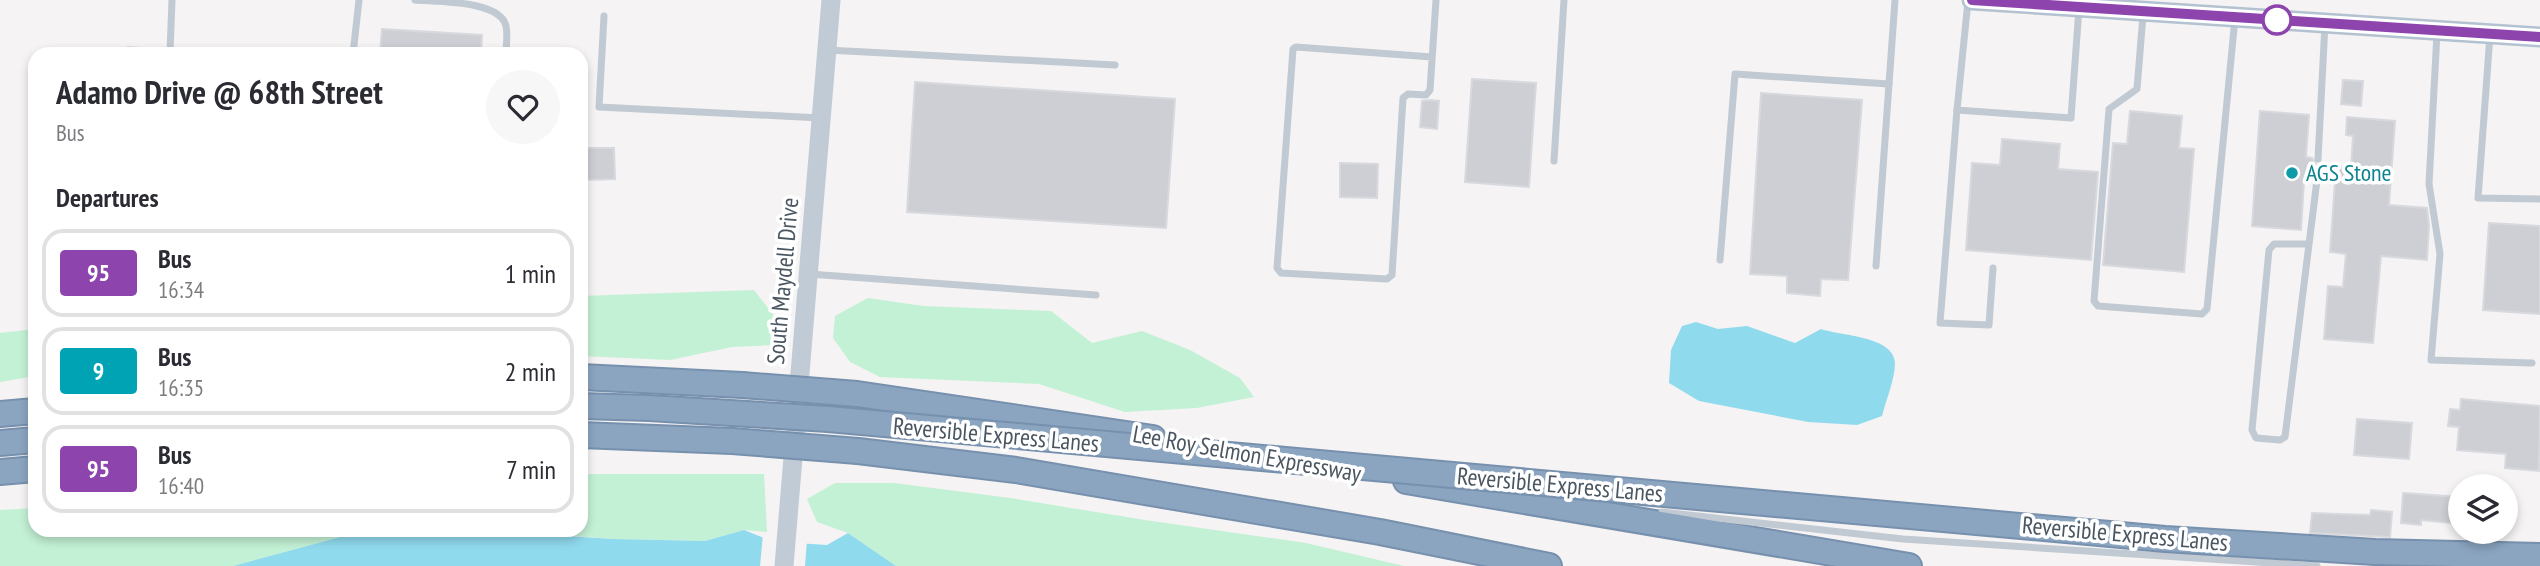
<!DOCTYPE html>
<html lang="en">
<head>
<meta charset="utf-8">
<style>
	:root { --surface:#fff; --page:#f7f7f7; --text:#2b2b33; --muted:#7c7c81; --line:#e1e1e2 }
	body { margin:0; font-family:"PT Sans Narrow",sans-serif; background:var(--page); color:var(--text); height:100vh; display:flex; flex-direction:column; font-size:26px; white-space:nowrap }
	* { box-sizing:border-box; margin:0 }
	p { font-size:23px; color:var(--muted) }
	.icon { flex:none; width:38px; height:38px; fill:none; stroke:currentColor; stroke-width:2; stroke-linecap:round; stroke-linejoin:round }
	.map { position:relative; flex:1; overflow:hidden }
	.panel { position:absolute; left:28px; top:47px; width:560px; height:490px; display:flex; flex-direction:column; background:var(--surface); border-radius:21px; box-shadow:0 4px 10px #0003 }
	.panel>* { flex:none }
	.badge { padding:0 14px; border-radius:5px; font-size:24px; line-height:46px }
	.controls { position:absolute; left:2448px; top:474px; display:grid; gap:14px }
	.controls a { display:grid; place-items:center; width:70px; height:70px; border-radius:50%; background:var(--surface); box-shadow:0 4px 10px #0003; font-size:35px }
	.map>.badge { position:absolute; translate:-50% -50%; box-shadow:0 0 0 4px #fff }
	h2 { padding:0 28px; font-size:26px; line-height:63px }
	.round { display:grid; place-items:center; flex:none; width:74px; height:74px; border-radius:37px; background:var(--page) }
	.head { display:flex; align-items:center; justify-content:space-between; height:119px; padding:0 28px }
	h1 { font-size:33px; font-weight:700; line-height:52px }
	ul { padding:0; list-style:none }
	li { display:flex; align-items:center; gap:21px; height:88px; margin:0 14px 10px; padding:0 14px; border:4px solid var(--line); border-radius:21px }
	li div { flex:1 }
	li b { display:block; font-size:26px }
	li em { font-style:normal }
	li .badge { min-width:77px; font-weight:700; text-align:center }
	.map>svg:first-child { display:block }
</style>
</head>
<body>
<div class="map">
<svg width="2540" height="566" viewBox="0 0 2540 566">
	<rect width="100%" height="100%" fill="#f5f3f3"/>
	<g fill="#c3f1d5">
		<polygon points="754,290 781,325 775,345 732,347 670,360 581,356 581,296"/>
		<polygon points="868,298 923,306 1051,311 1092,343 1142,331 1190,350 1240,378 1254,397 1197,408 1125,412 1039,384 880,377 850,362 833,338 835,316"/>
		<polygon points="35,329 35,376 0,382 0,333"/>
		<polygon points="581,474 764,474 767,532 744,530 705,541 614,539 485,530 581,530"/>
		<polygon points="835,483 894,483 1010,498 1145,520 1306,543 1404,566 896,566 848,533 817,522 807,499"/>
		<polygon points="35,508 35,530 470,530 344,536 233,566 0,566 0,510"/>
	</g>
	<g fill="#90daee">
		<path d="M1696,322L1718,329L1747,326L1795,343L1821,329C1841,336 1894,336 1895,363C1895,379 1886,400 1882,416L1857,425L1808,422L1699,401L1669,383L1671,350L1682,326Z"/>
		<polygon points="470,530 614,539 705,541 744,530 779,544 780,542 827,545 848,533 896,566 233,566 344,536"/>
	</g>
	<polygon fill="#f5f3f3" points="763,534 777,539 807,540 805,566 760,566"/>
	<g fill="#cdcfd5" stroke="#d7d9de" stroke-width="2">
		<polygon points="382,29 482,35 481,54 380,54"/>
		<polygon points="1472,79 1536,83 1529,187 1465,182"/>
		<polygon points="2343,80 2363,81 2361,106 2341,104"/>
		<polygon points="915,82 1175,99 1166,228 907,212"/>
		<polygon points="1761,93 1862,100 1848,280 1821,279 1820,296 1787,293 1787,276 1750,274"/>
		<polygon points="1430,100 1439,101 1437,129 1420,127 1422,101"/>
		<polygon points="2130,111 2182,116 2179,148 2194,149 2184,272 2103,265 2113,143 2127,144"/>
		<polygon points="2260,111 2309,115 2306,157 2312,158 2317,165 2351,167 2353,136 2346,135 2347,117 2395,121 2389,205 2427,208 2429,225 2427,260 2381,256 2373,343 2324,339 2328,286 2343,287 2346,254 2330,252 2335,182 2323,181 2321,176 2317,174 2311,180 2304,180 2301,230 2252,226"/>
		<polygon points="2002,139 2060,144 2058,169 2098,172 2091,260 1966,250 1972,163 2000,165"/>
		<polygon points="585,148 614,148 615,179 586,180"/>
		<polygon points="1340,163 1378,164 1377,198 1340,197"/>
		<polygon points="2489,223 2540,226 2540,314 2483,310"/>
		<polygon points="2461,399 2540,406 2539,471 2505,468 2506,454 2457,450 2459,427 2448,426 2450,409 2460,410"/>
		<polygon points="2357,419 2412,423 2409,459 2354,455"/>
		<polygon points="2403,493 2460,497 2460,524 2421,520 2421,525 2401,523"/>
		<polygon points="2371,510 2392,512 2390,537 2310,533 2312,513 2370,515"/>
	</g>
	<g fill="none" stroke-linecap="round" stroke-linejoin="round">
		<defs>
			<g id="highway">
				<polyline points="581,377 742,385"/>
				<polyline points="857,394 1153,438"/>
				<polyline points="0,414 35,411"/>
				<polyline points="581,435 732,441"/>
				<polyline points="0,443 35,440"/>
				<polyline points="858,451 1016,470 1380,532 1549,566"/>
				<polyline points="0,472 35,469"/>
				<polyline points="1406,481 1909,566"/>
			</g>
		</defs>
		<use href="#highway" stroke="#7690ad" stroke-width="28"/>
		<g stroke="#c1cad2" stroke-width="7">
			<path d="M415,0C437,2 500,0 506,26C508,34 506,46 506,54"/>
			<polyline points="1968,1 1957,110 2071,118 2079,8"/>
			<polyline points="2143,15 2137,89 2109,109 2094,301 2098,306 2202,314 2207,309 2235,18"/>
			<polyline points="604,16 599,107 821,118"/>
			<polyline points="2437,33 2429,184 2440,254 2431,360 2532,363"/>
			<polyline points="2490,35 2478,198 2540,199"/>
			<polyline points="827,50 1115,65"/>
			<polyline points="170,52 172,0"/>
			<polyline points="124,54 128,50 241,54"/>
			<polyline points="353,54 359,0"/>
			<polyline points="1432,57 1296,47 1293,49 1277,268 1281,273 1387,279 1392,275 1403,98 1408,94 1426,95 1430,90 1436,0"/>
			<polyline points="1957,110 1940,323 1989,325 1993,268"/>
			<polyline points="2318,159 2325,24"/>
			<polyline points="1554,161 1564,0"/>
			<polyline points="2308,244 2274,244 2269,250 2252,430 2256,438 2280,440 2285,437 2317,180"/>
			<polyline points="1720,260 1735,74 1889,84"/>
			<polyline points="1876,266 1895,0"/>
			<polyline points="809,274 1096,295"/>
			<polyline points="1662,512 1903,539 2317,566"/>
		</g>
		<polyline stroke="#c1cbd6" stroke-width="19" points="784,566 831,0"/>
		<polyline stroke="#b3c2d1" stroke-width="21" points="1972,0 2540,37"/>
		<use href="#highway" stroke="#8ba5c1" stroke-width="24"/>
		<defs>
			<g id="highway-bridge">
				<polyline points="742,385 857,394"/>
				<polyline points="581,406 649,408 828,419 2165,539 2375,552 2540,556"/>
				<polyline points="732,441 858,451"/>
			</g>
		</defs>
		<use href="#highway-bridge" stroke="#7690ad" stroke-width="28" stroke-linecap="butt"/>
		<use href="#highway-bridge" stroke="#8ba5c1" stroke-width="24"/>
	</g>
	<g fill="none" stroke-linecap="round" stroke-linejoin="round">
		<defs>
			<polyline id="line" points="1972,0 2540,37"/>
		</defs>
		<use href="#line" stroke="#fff" stroke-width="16"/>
		<use href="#line" stroke="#8e44ad" stroke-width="10"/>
	</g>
	<circle fill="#fff" stroke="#8e44ad" stroke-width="3.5" cx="2277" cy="20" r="14"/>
	<circle fill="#0f9aa8" stroke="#fff" stroke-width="2.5" cx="2292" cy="173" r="7"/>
	<g text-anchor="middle" stroke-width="7" stroke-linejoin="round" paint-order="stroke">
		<g font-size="24" fill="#0d838f" stroke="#fff" text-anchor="start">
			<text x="2306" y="181">AGS Stone</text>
		</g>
		<g font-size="24" fill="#4a5661" stroke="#fff">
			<text transform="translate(783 281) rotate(-85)" y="8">South Maydell Drive</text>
			<text transform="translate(996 435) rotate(5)" y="8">Reversible Express Lanes</text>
			<text transform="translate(1247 454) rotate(10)" y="8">Lee Roy Selmon Expressway</text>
			<text transform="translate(1560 485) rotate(5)" y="8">Reversible Express Lanes</text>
			<text transform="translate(2125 534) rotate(5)" y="8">Reversible Express Lanes</text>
		</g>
	</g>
</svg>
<div class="controls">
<a><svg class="icon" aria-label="layers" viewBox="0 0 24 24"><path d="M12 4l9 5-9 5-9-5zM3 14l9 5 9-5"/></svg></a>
</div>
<section class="panel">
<div class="head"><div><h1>Adamo Drive @ 68th Street</h1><p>Bus</p></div><a class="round"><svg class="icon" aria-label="heart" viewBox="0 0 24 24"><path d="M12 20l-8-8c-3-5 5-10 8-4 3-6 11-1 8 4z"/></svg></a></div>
<h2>Departures</h2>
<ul>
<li><span class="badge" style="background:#8e44ad;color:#fff">95</span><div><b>Bus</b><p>16:34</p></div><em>1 min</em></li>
<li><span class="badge" style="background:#00a3b4;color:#fff">9</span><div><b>Bus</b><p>16:35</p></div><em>2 min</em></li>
<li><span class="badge" style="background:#8e44ad;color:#fff">95</span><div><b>Bus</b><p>16:40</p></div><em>7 min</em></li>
</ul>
</section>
</div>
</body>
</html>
